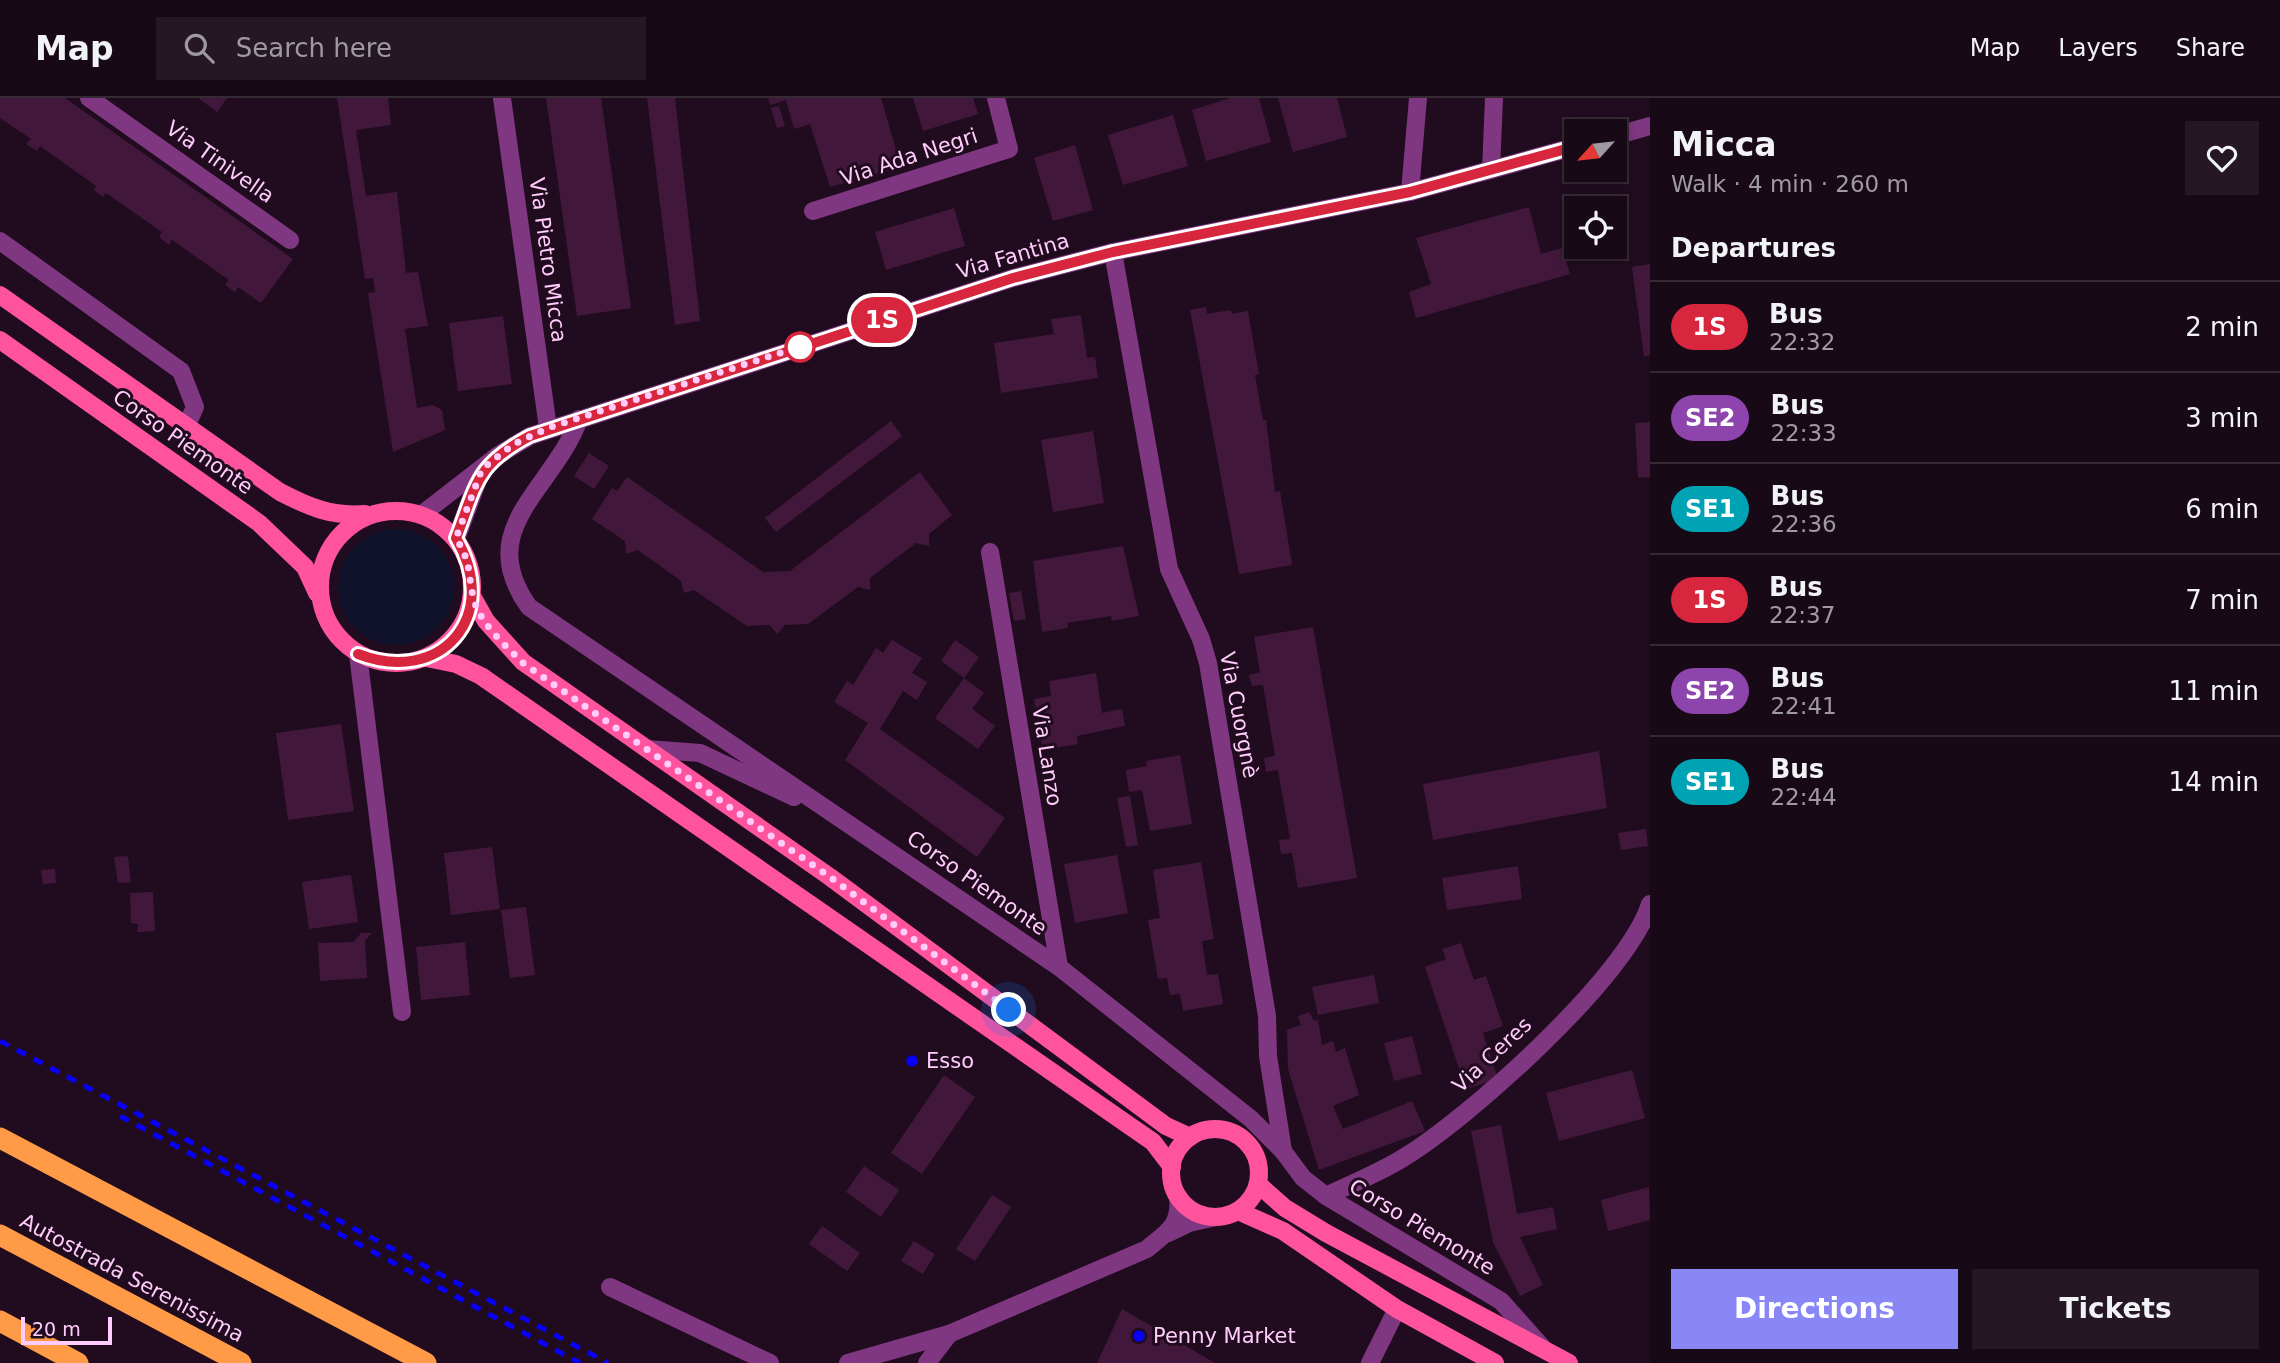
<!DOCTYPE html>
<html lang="en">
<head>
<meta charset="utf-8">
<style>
	:root { --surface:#180916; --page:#251723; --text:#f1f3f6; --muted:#9f9aa1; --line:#362a35; --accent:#8986f6 }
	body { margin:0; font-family:"DejaVu Sans",sans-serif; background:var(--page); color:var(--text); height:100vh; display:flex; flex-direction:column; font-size:26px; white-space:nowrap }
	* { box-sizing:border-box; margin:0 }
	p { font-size:23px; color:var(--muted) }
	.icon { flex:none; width:38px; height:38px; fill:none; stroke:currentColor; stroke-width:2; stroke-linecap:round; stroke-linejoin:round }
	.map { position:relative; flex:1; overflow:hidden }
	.details { display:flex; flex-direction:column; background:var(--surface); width:630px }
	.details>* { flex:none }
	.badge { padding:0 14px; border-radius:23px; font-size:24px; line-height:46px }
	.needle { width:46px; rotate:243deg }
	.buttons { position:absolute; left:1564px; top:21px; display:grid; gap:14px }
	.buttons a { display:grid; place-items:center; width:63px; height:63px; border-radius:0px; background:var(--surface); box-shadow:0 4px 10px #0003,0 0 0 2px var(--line); font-size:35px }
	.scale { position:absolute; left:21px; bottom:18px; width:91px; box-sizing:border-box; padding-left:7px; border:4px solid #ffccfc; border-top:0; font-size:19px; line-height:24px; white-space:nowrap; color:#ffccfc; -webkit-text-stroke:5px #200c1e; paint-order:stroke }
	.you { position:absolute; width:35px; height:35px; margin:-18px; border:5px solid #fff; border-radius:50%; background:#1a73e8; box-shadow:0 0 0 10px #1a73e833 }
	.map>.badge { position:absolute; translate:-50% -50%; box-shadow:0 0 0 4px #fff }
	h2 { padding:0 21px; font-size:26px; line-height:63px }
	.round { display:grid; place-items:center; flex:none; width:74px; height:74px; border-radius:0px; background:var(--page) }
	.overview { display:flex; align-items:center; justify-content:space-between; height:119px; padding:0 21px }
	h1 { font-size:33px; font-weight:700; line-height:52px }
	.cta { display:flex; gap:14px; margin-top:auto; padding:14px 21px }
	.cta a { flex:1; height:80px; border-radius:0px; background:var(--accent); color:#fff; font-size:28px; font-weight:700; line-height:80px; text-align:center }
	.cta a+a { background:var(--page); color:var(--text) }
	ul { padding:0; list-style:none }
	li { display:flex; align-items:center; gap:21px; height:91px; padding:0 21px; border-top:2px solid var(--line) }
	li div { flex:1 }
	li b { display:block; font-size:26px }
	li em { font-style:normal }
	li .badge { min-width:77px; font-weight:700; text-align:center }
	header { display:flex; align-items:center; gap:42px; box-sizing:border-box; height:98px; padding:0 35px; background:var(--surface); border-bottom:2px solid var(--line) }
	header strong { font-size:33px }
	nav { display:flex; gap:38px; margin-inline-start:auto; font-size:24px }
	.search { width:490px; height:63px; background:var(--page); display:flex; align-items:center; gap:18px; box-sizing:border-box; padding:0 24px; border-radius:0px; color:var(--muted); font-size:26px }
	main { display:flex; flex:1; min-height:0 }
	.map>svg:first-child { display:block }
</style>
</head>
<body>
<header>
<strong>Map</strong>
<div class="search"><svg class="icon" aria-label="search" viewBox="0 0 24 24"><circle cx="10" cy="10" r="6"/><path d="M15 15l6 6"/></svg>Search here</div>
<nav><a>Map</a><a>Layers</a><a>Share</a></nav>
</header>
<main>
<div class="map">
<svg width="1650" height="1265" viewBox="0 0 1650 1265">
	<rect width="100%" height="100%" fill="#200c1e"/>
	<circle fill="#0f122a" cx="396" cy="489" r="58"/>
	<g fill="#41183c">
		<polygon points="0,0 65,0 293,161 261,205 238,189 235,194 225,187 229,182 172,142 169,147 159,139 162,134 106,95 103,99 94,92 96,88 40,48 37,53 26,46 31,41 0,20"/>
		<polygon points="198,0 227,0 217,14"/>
		<polygon points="337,0 388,0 391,27 356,32 366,98 397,94 406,175 418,174 428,228 405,231 417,310 433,307 442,312 445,332 393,354 368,195 375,194 373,180 365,181"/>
		<polygon points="546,0 601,0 631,210 577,218"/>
		<polygon points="647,0 675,0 700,223 675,227"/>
		<polygon points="768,0 881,0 901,69 830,89 810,26 794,31 786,2 770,7"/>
		<polygon points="913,0 973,0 978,16 923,33"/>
		<polygon points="1231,0 1259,0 1271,44 1206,63 1192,12"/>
		<polygon points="1278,0 1337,0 1347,39 1293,54"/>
		<polygon points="779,8 785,28 777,30 771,10"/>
		<polygon points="1173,17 1188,68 1123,87 1108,37"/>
		<polygon points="1075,47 1093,112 1053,123 1034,60"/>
		<polygon points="1529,109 1541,156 1562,150 1570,176 1416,220 1409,194 1431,186 1416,140"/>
		<polygon points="954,110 965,148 886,172 875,134"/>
		<polygon points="1650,166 1650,257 1644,258 1632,169"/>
		<polygon points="1206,209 1207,216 1231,212 1232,216 1248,213 1259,276 1255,277 1263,322 1266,322 1275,394 1280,393 1292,467 1239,476 1190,212"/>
		<polygon points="1081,217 1087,260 1095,259 1098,280 1001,295 994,245 1054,236 1051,221"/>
		<polygon points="503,218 512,286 458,293 449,225"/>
		<polygon points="891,323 902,338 776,434 765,420"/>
		<polygon points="1650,324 1650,379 1638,380 1635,325"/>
		<polygon points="1093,333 1104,405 1053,414 1041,342"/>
		<polygon points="589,355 609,368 594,391 574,378"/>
		<polygon points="920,374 952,417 929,436 929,448 916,445 870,480 870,492 858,489 808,526 785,527 777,536 770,527 747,528 694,492 684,495 681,483 638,452 626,456 625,443 592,421 612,390 617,393 627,379 763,474 790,473"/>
		<polygon points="1123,448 1139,518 1112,523 1111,518 1067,525 1068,530 1042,534 1033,463"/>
		<polygon points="1021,493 1026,521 1014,523 1009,495"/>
		<polygon points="1313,529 1357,780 1298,790 1292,755 1281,756 1279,742 1290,741 1278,672 1266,674 1264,660 1275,658 1263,587 1252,588 1249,577 1260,574 1254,539"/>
		<polygon points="892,542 922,560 912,575 927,584 917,602 903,593 880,631 1005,720 977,759 845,662 868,625 834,604 847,583 853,587 876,550 883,555"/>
		<polygon points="955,542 979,559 964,580 941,563"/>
		<polygon points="1096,575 1102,615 1122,611 1125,628 1077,638 1078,646 1043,652 1034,601 1051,598 1049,583"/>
		<polygon points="964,580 984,595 972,611 995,628 978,651 935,620"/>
		<polygon points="341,626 354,713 288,722 276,635"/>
		<polygon points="1599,653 1607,710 1433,742 1423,686"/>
		<polygon points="1180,657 1192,726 1150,733 1142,692 1129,694 1126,672 1147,668 1146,663"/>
		<polygon points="1130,698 1138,747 1126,749 1117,700"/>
		<polygon points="1646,731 1648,748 1621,752 1618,735"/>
		<polygon points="492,749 500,811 451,817 444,755"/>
		<polygon points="1117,757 1128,815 1075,825 1064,766"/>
		<polygon points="128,758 131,784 118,785 114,759"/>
		<polygon points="1201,764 1214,841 1202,843 1207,877 1218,876 1223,906 1183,913 1180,896 1170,897 1167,880 1158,881 1148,822 1160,820 1153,772"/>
		<polygon points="1518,768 1522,801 1447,812 1442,780"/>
		<polygon points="55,771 56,785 43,786 41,772"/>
		<polygon points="351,777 358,824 309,831 302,784"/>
		<polygon points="153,794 155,833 137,834 138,826 131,825 130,795"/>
		<polygon points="526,809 535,877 510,880 501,812"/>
		<polygon points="361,835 372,835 365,843 367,880 320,883 318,845 354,844"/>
		<polygon points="465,844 470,897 421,902 416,849"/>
		<polygon points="1461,845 1474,882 1486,878 1503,928 1483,935 1498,981 1466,991 1425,869 1446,861 1442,851"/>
		<polygon points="1374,877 1379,905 1318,917 1312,889"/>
		<polygon points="1309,914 1314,923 1318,922 1322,947 1333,943 1336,954 1345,950 1359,997 1333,1008 1343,1031 1412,1003 1425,1033 1319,1072 1288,971 1287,932 1301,927 1298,918"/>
		<polygon points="1412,938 1422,976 1394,983 1384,945"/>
		<polygon points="1632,972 1645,1020 1559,1043 1546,995"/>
		<polygon points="944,977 975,999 922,1076 891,1055"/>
		<polygon points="1501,1027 1517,1116 1553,1109 1557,1131 1520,1139 1543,1187 1520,1198 1493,1144 1471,1033"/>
		<polygon points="864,1068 899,1092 881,1119 846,1094"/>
		<polygon points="1649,1089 1650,1122 1608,1133 1601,1102"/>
		<polygon points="992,1097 1011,1109 975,1163 956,1151"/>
		<polygon points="822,1128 860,1155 847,1173 809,1146"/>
		<polygon points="914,1143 935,1156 923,1176 901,1163"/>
		<polygon points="1122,1211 1215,1265 1097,1265"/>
	</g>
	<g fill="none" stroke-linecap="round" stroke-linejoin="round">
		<g stroke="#7e3780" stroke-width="18">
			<polyline points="89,0 290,142"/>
			<polyline points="502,0 548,330"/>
			<polyline points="1615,38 1650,28"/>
			<polyline points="1491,72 1494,0"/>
			<polyline points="1410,94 1418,0"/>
			<polyline points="813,113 1009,51 996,0"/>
			<polyline points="0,143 181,273 195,309 186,329"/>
			<polyline points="1113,154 1169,471 1201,541 1208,565 1267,918 1268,958 1283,1053"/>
			<path d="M579,321C554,391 472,430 529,509L1059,869L1251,1021L1283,1053L1303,1080L1326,1098L1501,1203L1542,1249"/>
			<polyline points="421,417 497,358 530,338 1013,180 1113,154 1410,94 1577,48"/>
			<polyline points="456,441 482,371"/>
			<polyline points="990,454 1059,869"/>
			<polyline points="358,556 402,914"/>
			<polyline points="647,651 700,655 794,699"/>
			<path d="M1326,1098C1351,1086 1379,1075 1403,1060C1468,1021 1628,878 1650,806"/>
			<polyline points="1168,1135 1189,1125 1216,1119"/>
			<polyline points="610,1189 770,1265"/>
			<path d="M848,1265L949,1236L1147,1151C1168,1133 1181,1128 1178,1098"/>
			<polyline points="927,1265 949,1236"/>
			<polyline points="1370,1265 1397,1211"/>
		</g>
		<g stroke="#ff539e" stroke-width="18">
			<path d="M0,197L280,394C309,409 332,419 365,416"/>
			<polyline points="0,242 259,425 305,469 317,495"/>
			<circle cx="396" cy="489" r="76"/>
			<polyline points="473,500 486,523 523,564 830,779 1166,1028 1190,1039"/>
			<polyline points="427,560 456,566 481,578 1153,1044 1172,1069"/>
			<circle cx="1215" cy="1075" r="44"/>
			<polyline points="1258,1086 1285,1110 1326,1135 1569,1265"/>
			<polyline points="1238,1113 1283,1133 1397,1211 1495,1265"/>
		</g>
		<g stroke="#ff9b47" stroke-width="21">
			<polyline points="0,1040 426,1265"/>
			<polyline points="0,1137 241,1265"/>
			<polyline points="0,1223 78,1265"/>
		</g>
		<g stroke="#0900f7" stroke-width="5" stroke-dasharray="10 9" stroke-linecap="butt">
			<polyline points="0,943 608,1265"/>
			<polyline points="120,1018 580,1265"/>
		</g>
	</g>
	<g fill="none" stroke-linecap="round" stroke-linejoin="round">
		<defs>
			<path id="line" d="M358,556C441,588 502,518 456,440C477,386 475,367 530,338L1013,180L1113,154L1410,94L1577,48"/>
		</defs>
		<use href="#line" stroke="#fff" stroke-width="16"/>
		<use href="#line" stroke="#d7263d" stroke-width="10"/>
		<path stroke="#ffccfc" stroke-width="7" stroke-dasharray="0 12.6" d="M800,249L808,246L548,330L514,346L482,371L456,440C472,467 467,471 473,498C478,524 506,548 523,565L830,779L1009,912"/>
	</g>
	<circle fill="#fff" stroke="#d7263d" stroke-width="3.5" cx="800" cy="249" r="14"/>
	<g fill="#0900f7" stroke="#200c1e" stroke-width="2.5">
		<circle cx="912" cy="963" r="7"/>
		<circle cx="1139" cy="1238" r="7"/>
	</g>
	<g text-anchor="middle" stroke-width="6" stroke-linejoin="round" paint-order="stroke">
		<g font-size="21" fill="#ffccfc" stroke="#200c1e">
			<text transform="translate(909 59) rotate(-18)" y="7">Via Ada Negri</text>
			<text transform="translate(220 64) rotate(35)" y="7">Via Tinivella</text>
			<text transform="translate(1013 158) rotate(-16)" y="7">Via Fantina</text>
			<text transform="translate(548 162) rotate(82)" y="7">Via Pietro Micca</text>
			<text transform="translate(183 344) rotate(35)" y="7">Corso Piemonte</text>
			<text transform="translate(1239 617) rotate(79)" y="7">Via Cuorgnè</text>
			<text transform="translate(1047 658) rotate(81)" y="7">Via Lanzo</text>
			<text transform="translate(977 785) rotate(35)" y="7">Corso Piemonte</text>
			<text transform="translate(1492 957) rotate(-43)" y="7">Via Ceres</text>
			<text transform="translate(1422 1129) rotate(31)" y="7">Corso Piemonte</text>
			<text transform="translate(132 1180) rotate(28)" y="7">Autostrada Serenissima</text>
		</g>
		<g font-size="21" fill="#ffccfc" stroke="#200c1e" text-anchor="start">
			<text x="926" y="970">Esso</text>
			<text x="1153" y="1245">Penny Market</text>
		</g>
	</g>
</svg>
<div class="buttons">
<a><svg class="needle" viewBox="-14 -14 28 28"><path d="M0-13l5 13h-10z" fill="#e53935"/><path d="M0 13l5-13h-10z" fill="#9f9aa1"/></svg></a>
<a><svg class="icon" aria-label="locate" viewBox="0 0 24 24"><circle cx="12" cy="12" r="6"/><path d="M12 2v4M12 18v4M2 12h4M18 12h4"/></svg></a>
</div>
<div class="scale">20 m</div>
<div class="you" style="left:1009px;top:912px"></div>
<b class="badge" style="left:882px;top:222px;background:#d7263d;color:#fff">1S</b>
</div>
<section class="details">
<div class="overview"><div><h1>Micca</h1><p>Walk · 4 min · 260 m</p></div><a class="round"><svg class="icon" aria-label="heart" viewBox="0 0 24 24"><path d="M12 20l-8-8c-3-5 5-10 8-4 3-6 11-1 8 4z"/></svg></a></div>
<h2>Departures</h2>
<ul>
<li><span class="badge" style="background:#d7263d;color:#fff">1S</span><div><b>Bus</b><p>22:32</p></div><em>2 min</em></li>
<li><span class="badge" style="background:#8e44ad;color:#fff">SE2</span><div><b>Bus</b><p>22:33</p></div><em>3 min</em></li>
<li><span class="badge" style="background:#00a3b4;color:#fff">SE1</span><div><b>Bus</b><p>22:36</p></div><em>6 min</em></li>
<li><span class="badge" style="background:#d7263d;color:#fff">1S</span><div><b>Bus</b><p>22:37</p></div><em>7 min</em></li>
<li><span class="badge" style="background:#8e44ad;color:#fff">SE2</span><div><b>Bus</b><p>22:41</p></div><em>11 min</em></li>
<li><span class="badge" style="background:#00a3b4;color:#fff">SE1</span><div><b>Bus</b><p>22:44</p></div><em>14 min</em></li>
</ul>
<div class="cta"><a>Directions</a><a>Tickets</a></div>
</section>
</main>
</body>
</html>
